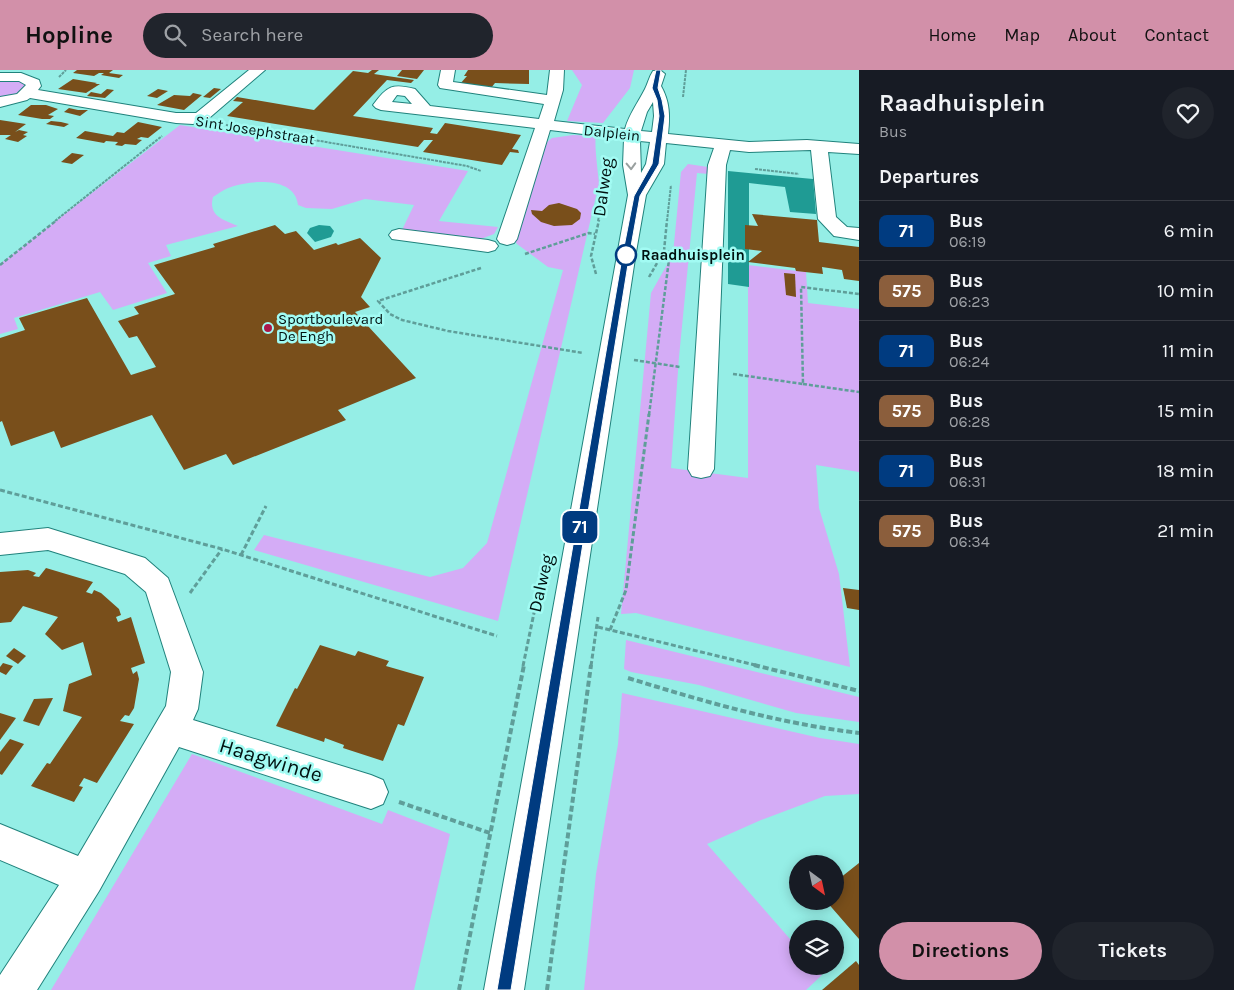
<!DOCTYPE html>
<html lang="en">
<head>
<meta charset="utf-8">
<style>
	:root { --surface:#171b24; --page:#20242c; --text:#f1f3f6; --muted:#9ea1a6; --line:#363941; --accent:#d290a9 }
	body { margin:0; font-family:Karla,sans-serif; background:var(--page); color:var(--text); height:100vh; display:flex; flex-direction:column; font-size:19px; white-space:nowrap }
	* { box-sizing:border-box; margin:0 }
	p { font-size:16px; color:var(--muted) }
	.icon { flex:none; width:28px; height:28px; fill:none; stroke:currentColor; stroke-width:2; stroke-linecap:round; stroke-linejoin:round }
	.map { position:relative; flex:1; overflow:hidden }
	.sheet { display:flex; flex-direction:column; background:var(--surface); width:375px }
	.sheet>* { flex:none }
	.badge { padding:0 10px; border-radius:8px; font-size:18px; line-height:32px }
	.needle { width:32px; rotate:147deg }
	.buttons { position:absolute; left:789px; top:785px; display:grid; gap:10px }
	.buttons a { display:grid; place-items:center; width:55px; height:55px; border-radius:50%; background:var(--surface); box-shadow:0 2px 12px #0003; font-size:25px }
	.map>.badge { position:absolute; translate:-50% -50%; box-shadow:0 0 0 2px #fff }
	h2 { padding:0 20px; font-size:19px; line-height:45px }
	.round { display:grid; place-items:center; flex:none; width:52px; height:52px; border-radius:26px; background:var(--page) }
	.head { display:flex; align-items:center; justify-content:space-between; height:85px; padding:0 20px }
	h1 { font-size:24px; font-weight:700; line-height:38px }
	.action { display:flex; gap:10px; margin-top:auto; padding:10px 20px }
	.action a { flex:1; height:58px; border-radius:30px; background:var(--accent); color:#111; font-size:20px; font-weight:700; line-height:58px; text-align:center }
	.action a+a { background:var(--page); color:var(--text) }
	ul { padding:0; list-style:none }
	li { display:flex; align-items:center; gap:15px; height:60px; padding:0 20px; border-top:1px solid var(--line) }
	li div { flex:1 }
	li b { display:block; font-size:19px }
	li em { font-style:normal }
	li .badge { min-width:55px; font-weight:700; text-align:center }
	header { display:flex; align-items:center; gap:30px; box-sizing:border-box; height:70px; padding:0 25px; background:var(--accent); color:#111 }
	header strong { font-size:24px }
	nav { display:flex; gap:28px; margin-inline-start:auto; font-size:18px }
	.search { width:350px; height:45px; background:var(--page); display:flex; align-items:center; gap:12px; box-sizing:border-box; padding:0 18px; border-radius:28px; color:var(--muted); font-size:19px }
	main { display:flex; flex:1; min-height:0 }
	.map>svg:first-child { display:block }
</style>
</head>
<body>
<header>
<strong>Hopline</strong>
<div class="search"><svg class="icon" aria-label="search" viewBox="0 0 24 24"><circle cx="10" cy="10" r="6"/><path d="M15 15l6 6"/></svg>Search here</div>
<nav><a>Home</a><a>Map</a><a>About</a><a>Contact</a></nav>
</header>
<main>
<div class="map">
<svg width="859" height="920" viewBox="0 0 859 920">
	<rect width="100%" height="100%" fill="#95eee6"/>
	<g fill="#d4acf6">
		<polygon points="572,0 634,0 630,18 603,53 567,51 582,15"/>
		<polygon points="14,9 24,13 26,15 17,25 0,29 0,10"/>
		<path d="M180,55L468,101L439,151L498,157L494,164L478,170L402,160L414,135L365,129L332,139L306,138L298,135C295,107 254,110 234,116C226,118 219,123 213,127C208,146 223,150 238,156L166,175L171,186L148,193L167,223L113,240L100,222L14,248L18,259L0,264V194Z"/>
		<path d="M573,65L596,66C594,73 598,103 599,113L498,551L254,480L264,465L430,507L463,498L487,473L563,200L548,197L517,174L513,168L547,72L552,68Z"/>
		<polygon points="688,94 708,97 709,104 697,103 679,287 671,398 748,408 748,195 806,202 808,233 859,239 859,402 816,395 819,438 839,504 850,597 636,543 621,544 651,223 673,184 681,102"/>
		<polygon points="626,570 859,627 859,652 796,643 699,615 631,602 624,599"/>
		<polygon points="622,623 820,668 859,674 859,724 825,726 761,750 707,774 797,877 798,896 814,896 822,905 806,920 584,920 596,804 618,674"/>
		<polygon points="192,684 382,754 388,740 450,764 414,920 51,920"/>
	</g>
	<g fill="#1f9b94">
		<polygon points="728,101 813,109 816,144 790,142 785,117 749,113 749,217 728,214"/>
		<polygon points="319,155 330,156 334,161 331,167 315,172 307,163 310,158"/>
	</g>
	<g fill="#794f1b">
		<polygon points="77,0 113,0 109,3 123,5 119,8 101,5 104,3 99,3 94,6 73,3"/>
		<polygon points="372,0 379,0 374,4 414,10 411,13 387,10 353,46 433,58 430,63 437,64 445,53 521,65 512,79 518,80 519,83 510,82 502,95 423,82 433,70 424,70 418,77 227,46 243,32 233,31 237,27 314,40 353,1 368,3"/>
		<polygon points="402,0 424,0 417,9 397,6"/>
		<polygon points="468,0 529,0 529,14 495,13 491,18 460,14 467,6 464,6"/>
		<polygon points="73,9 97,13 95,14 100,14 86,23 58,19"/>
		<polygon points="214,18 221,19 210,28 203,27"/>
		<polygon points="107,19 114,20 105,28 87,26 91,22 101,24"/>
		<polygon points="158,19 168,21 157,28 147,26"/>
		<polygon points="193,23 202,25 184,40 157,35 174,25 190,26"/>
		<polygon points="31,35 46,35 58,39 48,45 54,46 50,49 42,49 18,45"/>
		<polygon points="69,38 78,40 88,40 80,46 64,42"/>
		<polygon points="0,50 26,54 15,62 19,60 28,62 23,65 27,66 18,72 5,69 11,65 0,65"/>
		<polygon points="51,51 61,52 69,54 64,57 46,54"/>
		<polygon points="138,52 162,57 148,68 141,67 137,69 142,70 136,75 125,74 122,76 115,75 118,72 106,71 104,73 76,68 85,61 113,66 117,62 124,63"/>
		<polygon points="72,83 84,85 72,94 61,92"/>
		<polygon points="559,133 577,139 581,143 580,149 572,155 554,156 541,152 532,144 531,140 542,141 549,135"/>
		<polygon points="752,144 817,150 819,172 859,177 859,211 844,209 842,200 822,197 823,204 796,201 795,198 748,192 762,181 745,179 745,155 758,156"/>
		<polygon points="275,155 285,164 296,161 314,180 336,173 338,175 360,168 381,188 361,227 370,237 355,242 416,308 338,340 346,350 233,395 226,384 184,400 152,345 61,378 54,361 11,376 2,351 0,352 0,268 25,260 19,248 87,228 131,305 156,297 137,266 129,268 118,251 139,244 134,237 175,224 154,195 215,177 213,174"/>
		<polygon points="784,203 795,204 796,227 786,225"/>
		<polygon points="46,498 93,512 86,522 92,524 94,520 101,523 119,539 121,545 116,547 118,552 131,547 145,593 131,598 133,604 137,601 139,609 134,638 129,646 125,645 120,651 134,654 97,713 84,708 79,716 83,717 74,732 31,716 47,693 50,694 82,647 63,641 69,614 92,605 83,572 62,580 45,564 58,547 23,536 11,552 0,553 0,502 28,500 36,503 33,506 39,507"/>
		<polygon points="843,518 859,520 859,540 847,538"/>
		<polygon points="320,575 355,586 358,581 389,591 386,596 424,607 404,656 398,654 383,691 343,678 344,675 325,668 324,672 276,656 295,618 297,619"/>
		<polygon points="14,578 26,586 18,594 6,586"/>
		<polygon points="3,593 13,596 6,605 0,602 0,597"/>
		<polygon points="53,628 39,656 23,651 34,629"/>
		<polygon points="0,643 16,648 0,670"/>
		<polygon points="10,669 24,674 2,705 0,704 0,682"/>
		<polygon points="859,793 859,869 826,831 835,831 835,812"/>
		<polygon points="856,891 859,895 859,920 822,920"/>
	</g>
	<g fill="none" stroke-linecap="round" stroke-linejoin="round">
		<defs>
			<g id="minor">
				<polygon points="249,0 265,0 208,49 193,54 176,53 30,28 27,30 0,37 0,27 17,24 26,15 19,11 0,11 0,3 21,3 39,10 41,16 38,20 176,43 196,43"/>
				<path d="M441,0H455L453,12L547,25L550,0H564L563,20L554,51L625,59C629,44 638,33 645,19C648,13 649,7 653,1L660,0L665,4L661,16C670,32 670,46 668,64L749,72L807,70L859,74V84L828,82L836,147L847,157L859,158V170L834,166L818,149L811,80L749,82L730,80L726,95L714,399L710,406L701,408L692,406L688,399L708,95L714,78L666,73L664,94L646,125L636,182L524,920H484L628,125L623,95L624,69L550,60L517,169L514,173L507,175L500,173L497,169L535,58L381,40L376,38L373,35C387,16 392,13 415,19L430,36L539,49L544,34L440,18L438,15ZM397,25L405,26L412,34L392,32ZM653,32L654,46L652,62L641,61L647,42ZM640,71L650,72L646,94L641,103Z"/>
				<polygon points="399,159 488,170 495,172 498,176 495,180 488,182 392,169 389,165 392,161"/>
				<polygon points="48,458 145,488 168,508 203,602 198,639 193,650 371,705 383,710 388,722 383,734 371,739 179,677 99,821 37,920 0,920 0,905 59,815 0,790 0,754 78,786 166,636 171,602 146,522 125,504 48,480 0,485 0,463"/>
			</g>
		</defs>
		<use href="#minor" stroke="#20827c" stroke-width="2"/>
		<g stroke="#5f9e99" stroke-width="2" stroke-dasharray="3 1" stroke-linecap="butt">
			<polyline points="59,7 66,0"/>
			<polyline points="683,27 686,0"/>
			<polyline points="226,55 467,96 481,101"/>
			<polyline points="755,99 799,104"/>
			<polyline points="55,151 162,66"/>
			<polyline points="598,151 608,106"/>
			<polyline points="667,151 671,115"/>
		</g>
		<g stroke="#5f9e99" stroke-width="2.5" stroke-dasharray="4 2" stroke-linecap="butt">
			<polyline points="525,184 589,163 595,164"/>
			<polyline points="0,195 57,150"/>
			<polyline points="481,198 378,231 390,244 402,250 448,261 583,283"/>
			<polyline points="596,204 591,186 599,150"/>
			<polyline points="649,207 664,181 667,150"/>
			<polyline points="634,290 680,297"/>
			<polyline points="733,304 803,314 801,217 859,224"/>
			<polyline points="803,314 859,322"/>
			<polyline points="649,345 670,182 664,181"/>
		</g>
		<g stroke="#5f9e99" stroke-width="3" stroke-dasharray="5 2.5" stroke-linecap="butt">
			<polyline points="0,420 222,479 497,566"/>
			<polyline points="241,485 266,436"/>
			<polyline points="190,523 222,479"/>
			<polyline points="598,557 759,596"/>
			<polyline points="610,560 626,520 649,344"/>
			<polyline points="523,596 535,538"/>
			<polyline points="591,596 598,547"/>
		</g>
		<g stroke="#5f9e99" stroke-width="4" stroke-dasharray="6 3" stroke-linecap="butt">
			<polyline points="754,595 859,621"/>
			<path d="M628,608C706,632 777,653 859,663"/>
			<polyline points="399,732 490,763"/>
			<polyline points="459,920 524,595"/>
			<polyline points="547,920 591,595"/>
		</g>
		<use href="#minor" fill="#fff" fill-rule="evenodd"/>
	</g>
	<defs><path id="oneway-chevron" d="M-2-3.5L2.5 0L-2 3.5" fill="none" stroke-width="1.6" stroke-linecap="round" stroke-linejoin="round" transform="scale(1.25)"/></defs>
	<use stroke="#99a09f" href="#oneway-chevron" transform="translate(631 96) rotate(88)"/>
	<polygon fill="#003b80" stroke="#fff" points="656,0 661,0 658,18 662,30 665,46 659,94 640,126 630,182 511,920 497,920 623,182 634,126 652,94 659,46 657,30 652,18"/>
	<circle fill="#fff" stroke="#003b80" stroke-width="2.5" cx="626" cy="185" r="10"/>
	<circle fill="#ab184a" stroke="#a2fbf3" stroke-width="2" cx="268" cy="258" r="5"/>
	<g text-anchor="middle" stroke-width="5" stroke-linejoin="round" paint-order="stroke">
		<g font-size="15" fill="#001110" stroke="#a2fbf3">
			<text transform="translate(255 60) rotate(9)" y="5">Sint Josephstraat</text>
			<text transform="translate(612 63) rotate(6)" y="5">Dalplein</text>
		</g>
		<g font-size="15" font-weight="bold" fill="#001110" stroke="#a2fbf3" text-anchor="start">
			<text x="641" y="190">Raadhuisplein</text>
		</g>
		<g font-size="15" fill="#001110" stroke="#a2fbf3" text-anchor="start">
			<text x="278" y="254">Sportboulevard<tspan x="278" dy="17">De Engh</tspan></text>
		</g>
		<g font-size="18" fill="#001110" stroke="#a2fbf3">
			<text transform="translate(603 117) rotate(-82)" y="6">Dalweg</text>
			<text transform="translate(541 513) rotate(-77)" y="6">Dalweg</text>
		</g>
		<g font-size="21" fill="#001110" stroke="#a2fbf3">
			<text transform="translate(271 690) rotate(17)" y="7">Haagwinde</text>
		</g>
	</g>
</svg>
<div class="buttons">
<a><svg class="needle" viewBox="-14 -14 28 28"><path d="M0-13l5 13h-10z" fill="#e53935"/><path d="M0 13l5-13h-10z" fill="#9ea1a6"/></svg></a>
<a><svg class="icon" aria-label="layers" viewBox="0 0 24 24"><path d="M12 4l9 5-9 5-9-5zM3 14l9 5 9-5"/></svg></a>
</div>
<b class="badge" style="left:580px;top:457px;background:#003b80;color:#fff">71</b>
</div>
<section class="sheet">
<div class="head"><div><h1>Raadhuisplein</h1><p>Bus</p></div><a class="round"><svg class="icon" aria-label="heart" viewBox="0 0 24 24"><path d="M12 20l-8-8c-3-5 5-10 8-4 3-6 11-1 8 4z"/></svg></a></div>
<h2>Departures</h2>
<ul>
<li><span class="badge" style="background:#003b80;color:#fff">71</span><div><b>Bus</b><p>06:19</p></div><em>6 min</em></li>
<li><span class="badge" style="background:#8b5e3c;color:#fff">575</span><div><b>Bus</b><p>06:23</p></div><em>10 min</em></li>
<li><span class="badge" style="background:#003b80;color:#fff">71</span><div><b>Bus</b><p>06:24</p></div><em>11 min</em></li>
<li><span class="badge" style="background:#8b5e3c;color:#fff">575</span><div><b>Bus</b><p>06:28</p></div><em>15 min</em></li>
<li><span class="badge" style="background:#003b80;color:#fff">71</span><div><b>Bus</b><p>06:31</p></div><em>18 min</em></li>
<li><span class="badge" style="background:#8b5e3c;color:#fff">575</span><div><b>Bus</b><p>06:34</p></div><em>21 min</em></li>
</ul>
<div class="action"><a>Directions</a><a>Tickets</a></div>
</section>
</main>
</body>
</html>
